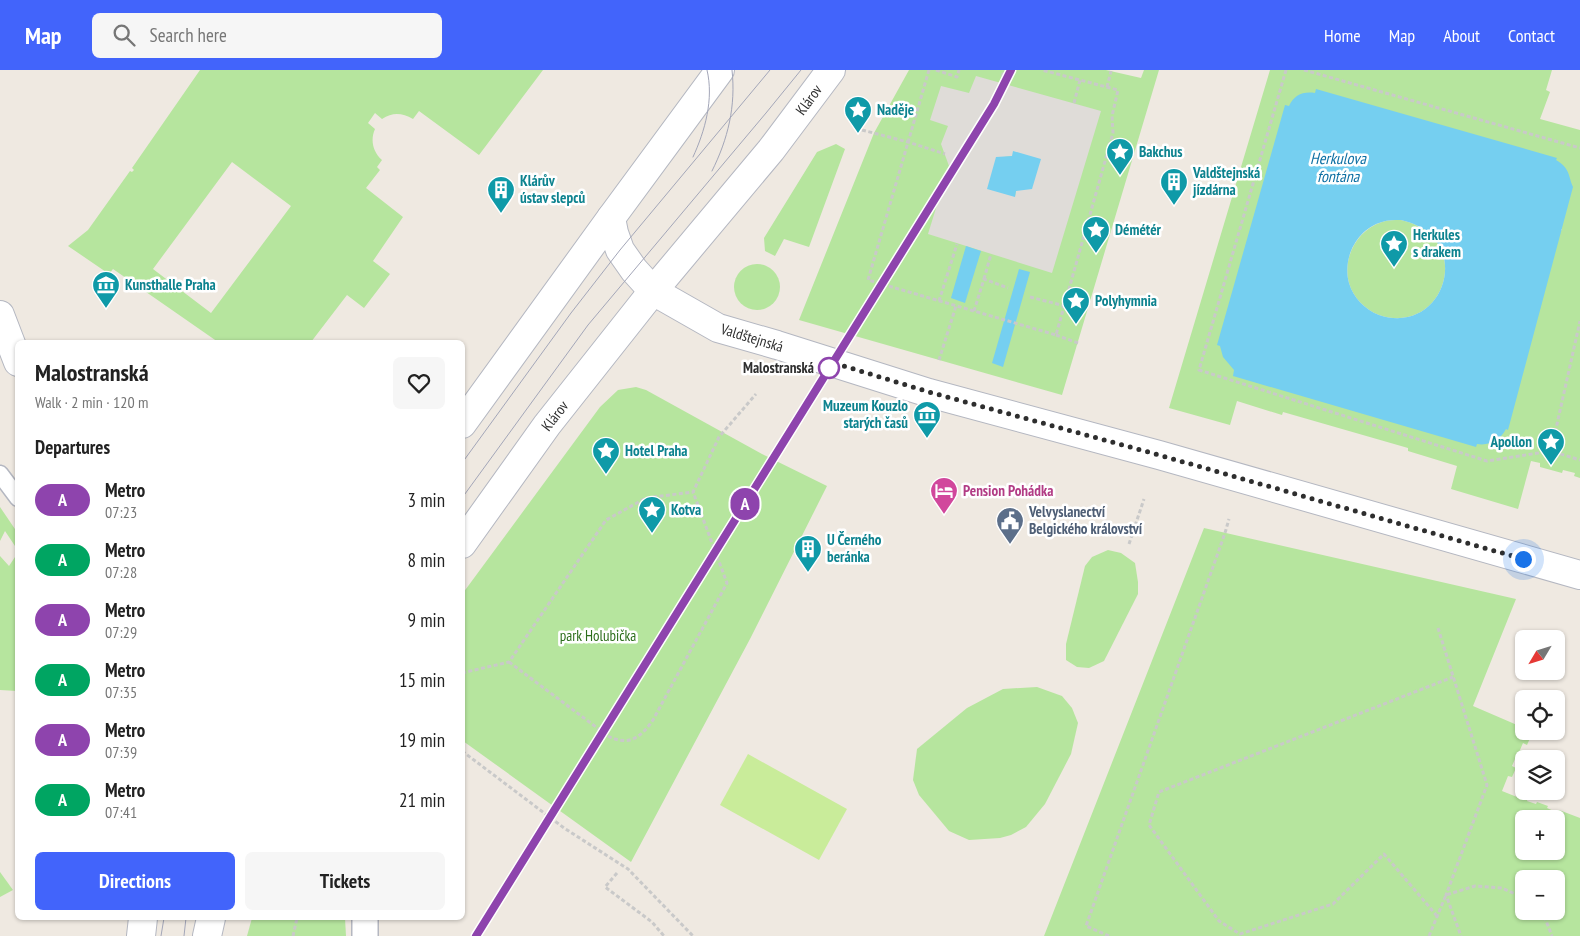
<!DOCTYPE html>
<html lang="en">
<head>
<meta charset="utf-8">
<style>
	:root { --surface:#fff; --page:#f6f6f6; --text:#222; --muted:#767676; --accent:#4264fb }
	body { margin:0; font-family:"PT Sans Narrow",sans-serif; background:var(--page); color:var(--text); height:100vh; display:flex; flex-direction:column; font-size:19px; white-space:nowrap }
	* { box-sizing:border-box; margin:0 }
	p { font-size:16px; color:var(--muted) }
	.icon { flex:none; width:28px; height:28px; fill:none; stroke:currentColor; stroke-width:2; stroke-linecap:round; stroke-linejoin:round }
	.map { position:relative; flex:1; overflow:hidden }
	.sheet { position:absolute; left:15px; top:270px; width:450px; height:580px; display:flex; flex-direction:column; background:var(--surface); border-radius:8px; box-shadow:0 1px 4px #0004 }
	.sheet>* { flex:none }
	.badge { padding:0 10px; border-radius:16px; font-size:18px; line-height:32px }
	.needle { width:32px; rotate:232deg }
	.fabs { position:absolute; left:1515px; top:560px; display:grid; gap:10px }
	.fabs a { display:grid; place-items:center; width:50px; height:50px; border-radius:8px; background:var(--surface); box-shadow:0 1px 4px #0004; font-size:25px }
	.you { position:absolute; width:25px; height:25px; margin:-12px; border:4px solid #fff; border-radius:50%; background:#1a73e8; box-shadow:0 0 0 8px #1a73e833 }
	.map>.badge { position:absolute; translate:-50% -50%; box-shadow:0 0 0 2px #fff }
	h2 { padding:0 20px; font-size:19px; line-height:45px }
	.round { display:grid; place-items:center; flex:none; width:52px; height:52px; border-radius:8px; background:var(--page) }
	.head { display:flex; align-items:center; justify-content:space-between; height:85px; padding:0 20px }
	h1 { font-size:24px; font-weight:700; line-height:38px }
	.primary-button { display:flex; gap:10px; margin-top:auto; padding:10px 20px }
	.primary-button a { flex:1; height:58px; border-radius:8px; background:var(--accent); color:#fff; font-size:20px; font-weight:700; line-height:58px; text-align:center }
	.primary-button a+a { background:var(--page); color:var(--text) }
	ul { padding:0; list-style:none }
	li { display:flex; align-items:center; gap:15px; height:60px; padding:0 20px }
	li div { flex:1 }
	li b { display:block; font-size:19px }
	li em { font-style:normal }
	li .badge { min-width:55px; font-weight:700; text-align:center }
	header { display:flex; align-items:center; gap:30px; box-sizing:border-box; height:70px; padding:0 25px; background:var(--accent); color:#fff }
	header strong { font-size:24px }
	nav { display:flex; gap:28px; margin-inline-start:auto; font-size:18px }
	.search { width:350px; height:45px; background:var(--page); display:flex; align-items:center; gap:12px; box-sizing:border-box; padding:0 18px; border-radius:8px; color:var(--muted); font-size:19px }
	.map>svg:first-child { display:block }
</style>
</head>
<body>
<header>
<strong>Map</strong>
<div class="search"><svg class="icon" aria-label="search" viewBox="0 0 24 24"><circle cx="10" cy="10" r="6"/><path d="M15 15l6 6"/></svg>Search here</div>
<nav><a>Home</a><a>Map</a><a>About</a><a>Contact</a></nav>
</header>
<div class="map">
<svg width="1580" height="866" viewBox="0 0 1580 866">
	<rect width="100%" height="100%" fill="#efe9e1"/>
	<g fill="#b6e59e" fill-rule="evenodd">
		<path d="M200,0H543L479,85L419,41L413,49C402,43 393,42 382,49L375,43L368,53L375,59C370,70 373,82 382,90L377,97L380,100L366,118L403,147L373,191L390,204L364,238L347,225L311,272H218L113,199L109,204L68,176L88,160L130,101L132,102L134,100L132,98ZM232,92L291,136L211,243L153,199Z"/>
		<polygon points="909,0 1106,0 1141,8 1144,0 1159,0 1062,325 799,250 874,63"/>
		<path d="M1270,0H1552L1546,20L1550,22L1540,49L1580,60V408L1574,406L1575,403L1563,400L1562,403L1540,397V393L1531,391L1518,439L1451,419L1457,396L1408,381V378L1283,342L1282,345L1237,331L1230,355L1169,338ZM1358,32L1562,159L1438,365L1248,246Z"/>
		<polygon points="836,74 845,79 809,177 784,169 775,186 765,181 764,168 817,82"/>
		<path d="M1401,150C1477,167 1445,267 1379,245C1365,240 1353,227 1349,213C1342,188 1357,160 1382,152C1388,150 1394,150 1401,150Z"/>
		<circle cx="757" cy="217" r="23"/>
		<polygon points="636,317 646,320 762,384 827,416 750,569 631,792 463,671 463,523 600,337 618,320"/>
		<polygon points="0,437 17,462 17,479 5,461 0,471"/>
		<path d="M1204,458L1516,529L1473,636L1524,658V661H1528L1527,664L1531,666L1527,675L1523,673L1520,680L1524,682L1519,691L1515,689L1512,696L1516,698L1512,707L1508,706L1502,721L1517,727L1518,724L1528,728L1527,731L1536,734L1537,732L1548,736L1547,738L1558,743L1559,740L1580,748V866H1044ZM1524,749H1556V781H1524ZM1524,809H1556V841H1524Z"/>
		<polygon points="1108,480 1121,483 1135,493 1138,512 1138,524 1104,591 1089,598 1077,597 1066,590 1066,574 1085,496 1092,487"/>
		<polygon points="17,484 17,621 0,620 0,486 9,496"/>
		<polygon points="1037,617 1062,626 1072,638 1078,653 1071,684 1045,734 1026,757 1011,765 1000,768 969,770 949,761 919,725 913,710 917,679 967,638 1003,619"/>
		<polygon points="0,802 13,820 0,827"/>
		<polygon points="252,848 345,848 346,866 247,866"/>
	</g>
	<polygon fill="#c9ec9a" points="748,684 847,739 819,790 720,735"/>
	<path fill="#dfdcd8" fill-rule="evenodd" d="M976,6L1101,41L1052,203L928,164L949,96L941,74L948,56L930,50L941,16L969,23ZM1012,86L1016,121L1015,126L996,88Z"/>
	<g fill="#75cff0" fill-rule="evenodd">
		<path d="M1316,19L1557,88L1556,90C1570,98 1568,105 1573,117L1508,360L1506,359C1500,370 1490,376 1477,374L1476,377L1233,306L1234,300L1223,287L1220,276L1217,275L1285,35L1289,36C1294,25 1303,21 1315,23ZM1401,150C1477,167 1445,267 1379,245C1365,240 1353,227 1349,213C1342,188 1357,159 1382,152C1388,150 1394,150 1401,150Z"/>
		<polygon points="1013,81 1041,89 1032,119 1016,121 1015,127 987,119 996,87 1012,86"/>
		<polygon points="966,176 981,181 965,233 951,228"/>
		<polygon points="1019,199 1030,202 1003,297 992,293"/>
	</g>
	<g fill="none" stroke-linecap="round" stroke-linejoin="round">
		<defs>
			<polyline id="service" points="0,404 18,428"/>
			<polyline id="pedestrian" points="365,866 365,848"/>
			<polyline id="minor" points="611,148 614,163 620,180 634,200 653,221 718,258 777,275 929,323 1159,385 1580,505"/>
			<g id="secondary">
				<polyline points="0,245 18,292"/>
				<polyline points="462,354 611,148 720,0"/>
				<polyline points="462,474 547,355 653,221 771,80 831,0"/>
				<polyline points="141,866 143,848"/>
				<polyline points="207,866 211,848"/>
			</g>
		</defs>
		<use href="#service" stroke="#b4b7c1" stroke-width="19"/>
		<use href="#pedestrian" stroke="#b4b7c1" stroke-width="28"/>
		<use href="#minor" stroke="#b4b7c1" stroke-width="30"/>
		<use href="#secondary" stroke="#b4b7c1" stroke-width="30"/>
		<g stroke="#c9c9c9" stroke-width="3" stroke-dasharray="4 2.5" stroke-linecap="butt">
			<polyline points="929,0 868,210 1056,265 1113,63 1112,46 1118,20 1042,0"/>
			<polyline points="936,0 957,7 959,0"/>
			<polyline points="1286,0 1199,300 1487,391 1551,381 1580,390"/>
			<polyline points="1304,0 1580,78"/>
			<polyline points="1001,13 1004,0"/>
			<polyline points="1107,17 1111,1"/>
			<polyline points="1074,33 1080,10"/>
			<polyline points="862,60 908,72 945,84"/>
			<polyline points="984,209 991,184"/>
			<polyline points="1030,227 1065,236"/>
			<polyline points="939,231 957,174"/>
			<polyline points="974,241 984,209 1008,218"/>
			<polyline points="1056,265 1078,273"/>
			<polyline points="939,290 956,236"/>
			<polyline points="1551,381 1580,251"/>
			<polyline points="1129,474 1144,429"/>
			<polyline points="1438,558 1487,715 1446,825 1461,866"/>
			<path d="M509,592L608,666C629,677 641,667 653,650L727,513L693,422"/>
			<polyline points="462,603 509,592 606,450 646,428 693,422 719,367 756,324"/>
			<polyline points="462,681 564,758 628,799 693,866"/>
			<polyline points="617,803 605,817 652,852 664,866"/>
			<polyline points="1541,841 1543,843 1552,866"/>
			<polyline points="1437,846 1384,784 1333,834 1240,864 1219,851 1149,755 1159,722 1453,607"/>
			<polyline points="293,866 297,848"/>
			<polyline points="1109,866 1086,856 1225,463 1229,449"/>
			<polyline points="1429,866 1446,825 1475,816 1502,818 1524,828"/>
		</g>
		<use href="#service" stroke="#fff" stroke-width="16"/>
		<use href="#pedestrian" stroke="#fff" stroke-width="25"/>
		<use href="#minor" stroke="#fff" stroke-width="28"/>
		<use href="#secondary" stroke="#fff" stroke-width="28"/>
		<g stroke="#a3a6b8" stroke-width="1">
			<path d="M693,87C705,61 714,29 707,0"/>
			<path d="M712,101C728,69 736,36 732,0"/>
			<polyline points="462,393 571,243 620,180 770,0"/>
			<polyline points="462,428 588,255 766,43 801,0"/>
			<polyline points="161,866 164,848"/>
			<polyline points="184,866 186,848"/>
		</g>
	</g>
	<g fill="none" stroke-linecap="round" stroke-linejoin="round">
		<defs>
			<polyline id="line" points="476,866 994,34 1011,0"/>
		</defs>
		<use href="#line" stroke="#fff" stroke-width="11"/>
		<use href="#line" stroke="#8e44ad" stroke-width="8"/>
		<polyline stroke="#2e2e2e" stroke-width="5" stroke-dasharray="0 9" points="829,298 834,293 929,322 1159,385 1523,489"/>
	</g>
	<defs>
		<symbol id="sight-pin" viewBox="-11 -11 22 30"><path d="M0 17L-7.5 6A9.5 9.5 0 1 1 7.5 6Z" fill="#0f9aa8" stroke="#fff"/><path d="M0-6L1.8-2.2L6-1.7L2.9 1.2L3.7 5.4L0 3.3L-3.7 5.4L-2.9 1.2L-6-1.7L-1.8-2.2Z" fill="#fff"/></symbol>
		<symbol id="building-pin" viewBox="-11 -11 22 30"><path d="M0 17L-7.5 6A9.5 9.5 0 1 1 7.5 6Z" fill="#0f9aa8" stroke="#fff"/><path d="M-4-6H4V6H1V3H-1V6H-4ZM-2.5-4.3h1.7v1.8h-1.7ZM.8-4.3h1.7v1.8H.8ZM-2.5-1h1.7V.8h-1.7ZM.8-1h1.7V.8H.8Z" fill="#fff"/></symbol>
		<symbol id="museum-pin" viewBox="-11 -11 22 30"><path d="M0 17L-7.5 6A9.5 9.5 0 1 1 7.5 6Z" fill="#0f9aa8" stroke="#fff"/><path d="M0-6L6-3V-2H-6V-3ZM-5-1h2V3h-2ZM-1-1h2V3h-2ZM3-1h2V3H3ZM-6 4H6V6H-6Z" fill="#fff"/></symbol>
		<symbol id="hotel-pin" viewBox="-11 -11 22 30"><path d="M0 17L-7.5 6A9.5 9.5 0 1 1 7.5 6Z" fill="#d1479c" stroke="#fff"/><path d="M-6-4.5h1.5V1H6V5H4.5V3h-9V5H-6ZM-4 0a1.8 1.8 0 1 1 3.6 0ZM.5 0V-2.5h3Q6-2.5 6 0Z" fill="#fff"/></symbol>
		<symbol id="civic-pin" viewBox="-11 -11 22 30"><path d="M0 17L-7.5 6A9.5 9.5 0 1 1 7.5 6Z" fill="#5c6f8a" stroke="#fff"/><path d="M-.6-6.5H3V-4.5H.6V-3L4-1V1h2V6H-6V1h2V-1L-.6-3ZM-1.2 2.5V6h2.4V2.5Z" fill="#fff"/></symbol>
	</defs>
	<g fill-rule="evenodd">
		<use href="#sight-pin" x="842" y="24" width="32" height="43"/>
		<use href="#sight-pin" x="1104" y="66" width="32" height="43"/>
		<use href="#building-pin" x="1158" y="96" width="32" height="43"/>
		<use href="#building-pin" x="485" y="104" width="32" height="43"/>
		<use href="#sight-pin" x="1080" y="144" width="32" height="43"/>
		<use href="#sight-pin" x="1378" y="158" width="32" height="43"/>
		<use href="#museum-pin" x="90" y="199" width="32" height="43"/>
		<use href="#sight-pin" x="1060" y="215" width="32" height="43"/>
		<use href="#museum-pin" x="911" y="329" width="32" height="43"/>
		<use href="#sight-pin" x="1535" y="356" width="32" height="43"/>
		<use href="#sight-pin" x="590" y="365" width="32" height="43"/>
		<use href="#hotel-pin" x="928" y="405" width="32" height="43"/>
		<use href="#sight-pin" x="636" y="424" width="32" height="43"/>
		<use href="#civic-pin" x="994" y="435" width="32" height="43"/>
		<use href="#building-pin" x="792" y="463" width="32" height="43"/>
	</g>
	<circle fill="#fff" stroke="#8e44ad" stroke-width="2.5" cx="829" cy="298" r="10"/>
	<g text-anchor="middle" stroke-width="5" stroke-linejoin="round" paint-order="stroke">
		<g font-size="15" fill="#2e2e2e" stroke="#fff">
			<text transform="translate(809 30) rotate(-54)" y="5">Klárov</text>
			<text transform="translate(752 268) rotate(17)" y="5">Valdštejnská</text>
			<text transform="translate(555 346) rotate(-52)" y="5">Klárov</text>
		</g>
		<g font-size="15" font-weight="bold" fill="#0d838f" stroke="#fff" text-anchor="start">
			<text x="877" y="45">Naděje</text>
			<text x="1139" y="87">Bakchus</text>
			<text x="1193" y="108">Valdštejnská<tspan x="1193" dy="17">jízdárna</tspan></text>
			<text x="520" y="116">Klárův<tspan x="520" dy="17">ústav slepců</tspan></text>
			<text x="1115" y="165">Démétér</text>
			<text x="1413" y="170">Herkules<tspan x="1413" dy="17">s drakem</tspan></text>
			<text x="125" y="220">Kunsthalle Praha</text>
			<text x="1095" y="236">Polyhymnia</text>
			<text x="908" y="341" text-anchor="end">Muzeum Kouzlo<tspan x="908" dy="17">starých časů</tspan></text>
			<text x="1532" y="377" text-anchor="end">Apollon</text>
			<text x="625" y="386">Hotel Praha</text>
			<text x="671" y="445">Kotva</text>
			<text x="827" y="475">U Černého<tspan x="827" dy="17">beránka</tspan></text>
		</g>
		<g font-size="15" font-weight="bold" fill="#2e2e2e" stroke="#fff" text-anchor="end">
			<text x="814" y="303">Malostranská</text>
		</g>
		<g font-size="15" font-weight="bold" fill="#b23c85" stroke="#fff" text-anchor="start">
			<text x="963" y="426">Pension Pohádka</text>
		</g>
		<g font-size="15" font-weight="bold" fill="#4e5e75" stroke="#fff" text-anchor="start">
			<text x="1029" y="447">Velvyslanectví<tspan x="1029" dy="17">Belgického království</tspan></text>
		</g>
		<g font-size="15" fill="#2c6e1b" stroke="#fff">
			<text x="598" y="571">park Holubička</text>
		</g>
		<g font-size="16" font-style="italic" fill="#0d6fa3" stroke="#fff">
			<text x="1338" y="94">Herkulova<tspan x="1338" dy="18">fontána</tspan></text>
		</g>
	</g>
</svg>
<div class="fabs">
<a><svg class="needle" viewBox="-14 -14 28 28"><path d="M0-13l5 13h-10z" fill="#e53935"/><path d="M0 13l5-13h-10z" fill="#767676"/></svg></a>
<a><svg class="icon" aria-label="locate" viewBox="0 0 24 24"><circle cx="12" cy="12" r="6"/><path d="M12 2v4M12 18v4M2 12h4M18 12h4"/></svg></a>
<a><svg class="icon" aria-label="layers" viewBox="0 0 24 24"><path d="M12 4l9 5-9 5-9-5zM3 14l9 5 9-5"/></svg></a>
<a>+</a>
<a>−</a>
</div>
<div class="you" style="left:1523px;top:489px"></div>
<b class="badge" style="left:745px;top:434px;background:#8e44ad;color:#fff">A</b>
<section class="sheet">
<div class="head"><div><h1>Malostranská</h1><p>Walk · 2 min · 120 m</p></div><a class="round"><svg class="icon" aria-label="heart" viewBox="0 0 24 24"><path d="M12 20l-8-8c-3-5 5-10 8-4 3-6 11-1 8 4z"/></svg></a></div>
<h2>Departures</h2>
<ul>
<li><span class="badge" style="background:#8e44ad;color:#fff">A</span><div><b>Metro</b><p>07:23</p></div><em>3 min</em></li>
<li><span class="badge" style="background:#00a562;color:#fff">A</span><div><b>Metro</b><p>07:28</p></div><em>8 min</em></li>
<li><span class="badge" style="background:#8e44ad;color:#fff">A</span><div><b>Metro</b><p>07:29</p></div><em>9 min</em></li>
<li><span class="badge" style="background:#00a562;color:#fff">A</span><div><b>Metro</b><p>07:35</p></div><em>15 min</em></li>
<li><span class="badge" style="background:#8e44ad;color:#fff">A</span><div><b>Metro</b><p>07:39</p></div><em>19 min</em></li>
<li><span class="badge" style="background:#00a562;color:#fff">A</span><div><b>Metro</b><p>07:41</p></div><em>21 min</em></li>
</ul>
<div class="primary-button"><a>Directions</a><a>Tickets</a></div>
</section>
</div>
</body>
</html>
